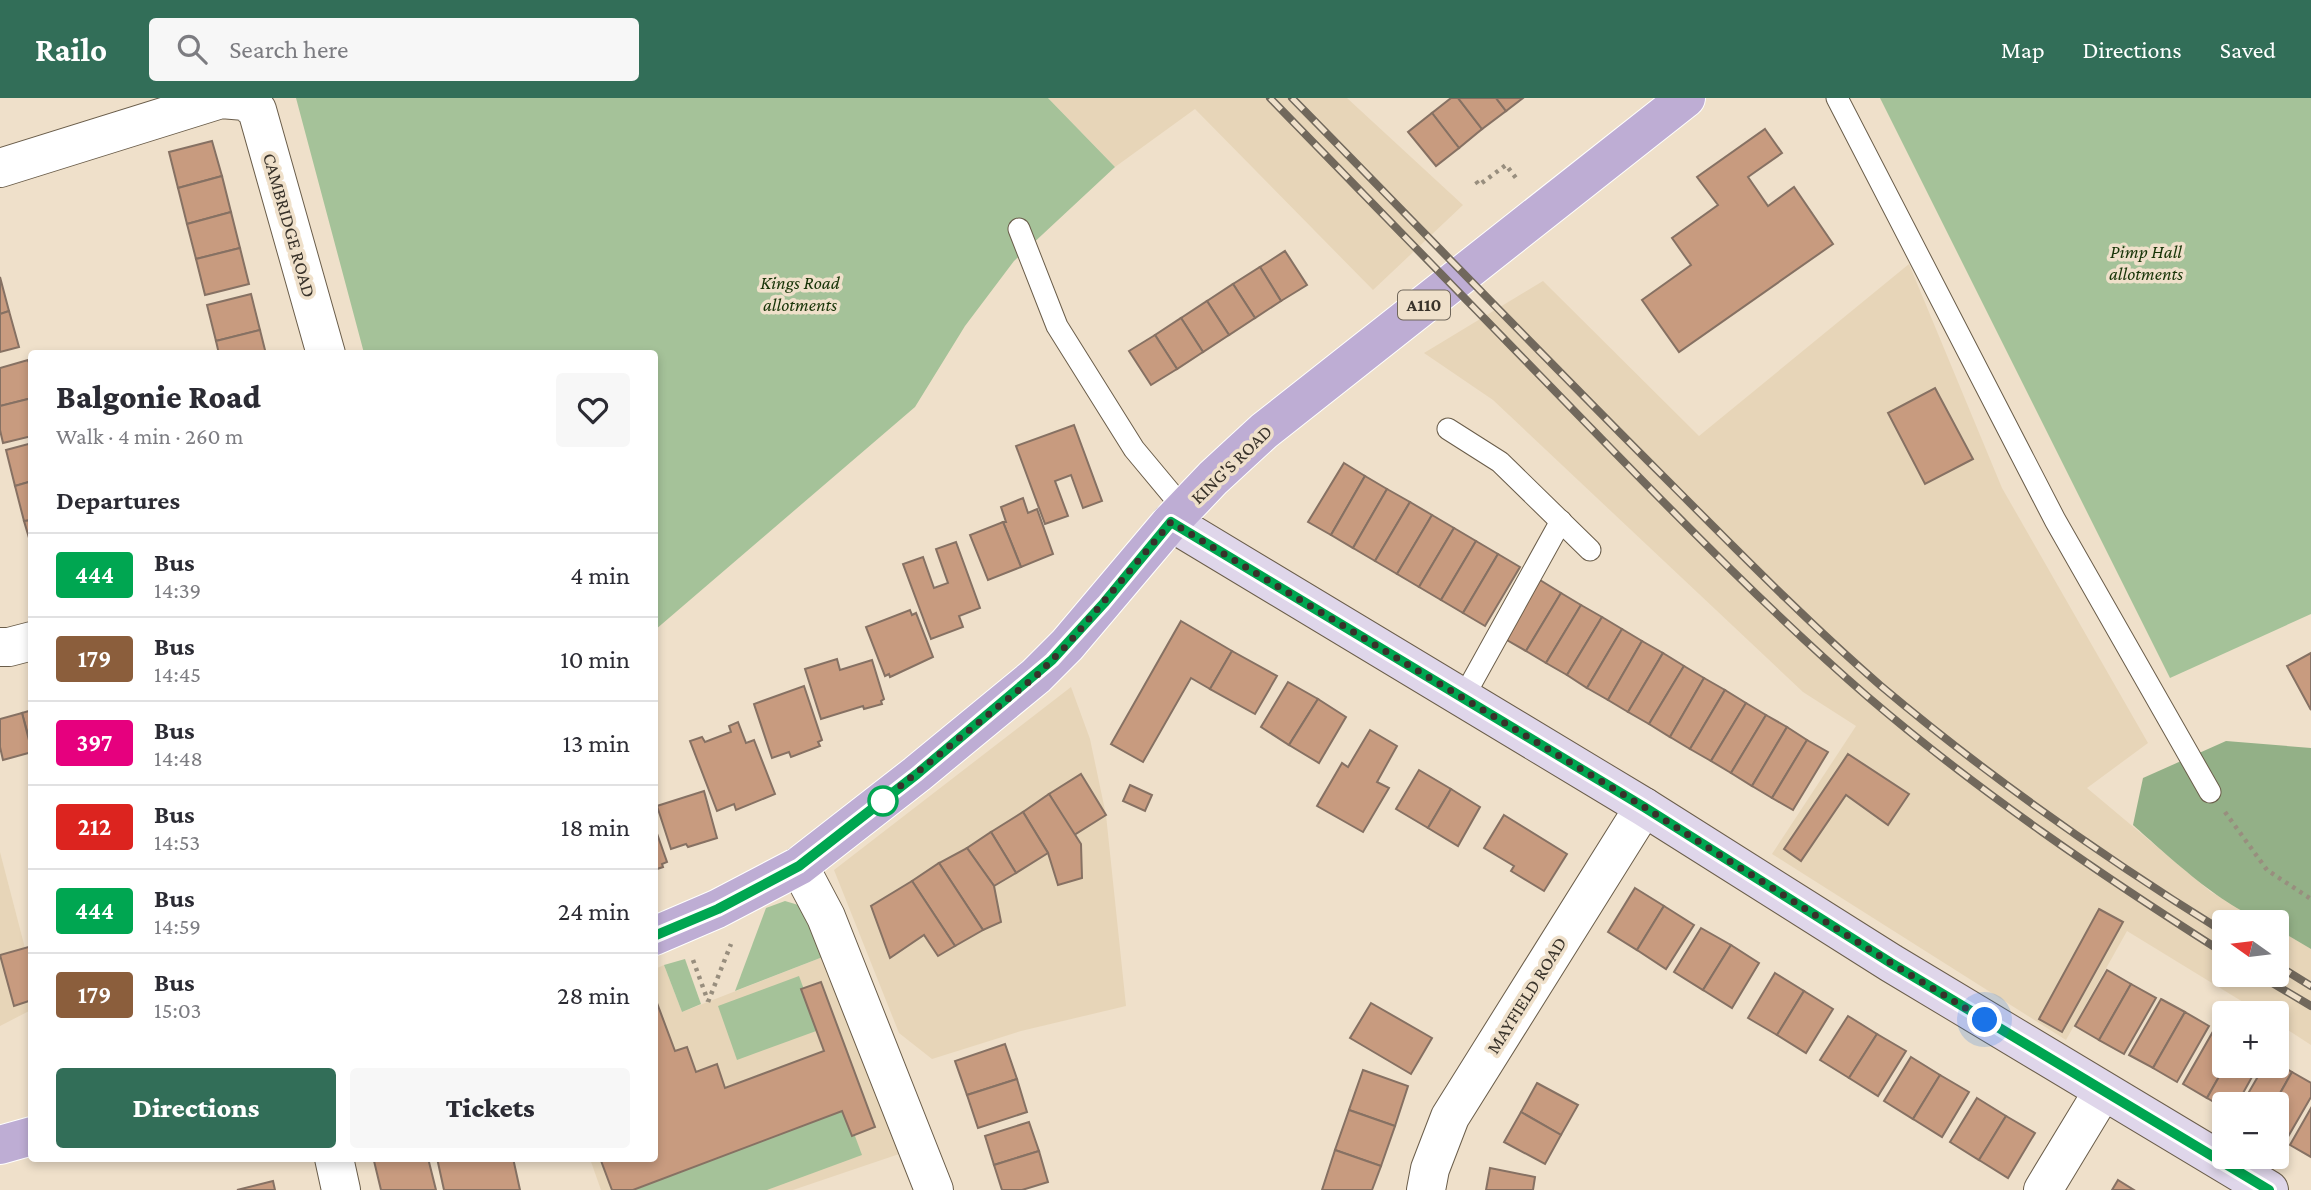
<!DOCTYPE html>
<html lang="en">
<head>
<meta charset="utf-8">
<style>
	:root { --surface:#fff; --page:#f7f7f7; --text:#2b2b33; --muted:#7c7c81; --line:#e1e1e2; --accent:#326e58 }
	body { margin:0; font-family:"Crimson Pro",serif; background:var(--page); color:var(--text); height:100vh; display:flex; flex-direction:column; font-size:26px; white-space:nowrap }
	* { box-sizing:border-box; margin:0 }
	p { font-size:23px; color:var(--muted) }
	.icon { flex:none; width:38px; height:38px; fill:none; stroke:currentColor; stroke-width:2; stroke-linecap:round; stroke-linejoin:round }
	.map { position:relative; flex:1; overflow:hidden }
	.side { position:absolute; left:28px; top:252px; width:630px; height:812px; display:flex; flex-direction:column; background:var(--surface); border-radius:7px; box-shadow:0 4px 10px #0003 }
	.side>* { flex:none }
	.badge { padding:0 14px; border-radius:5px; font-size:24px; line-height:46px }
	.needle { width:46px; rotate:284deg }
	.tools { position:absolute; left:2212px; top:812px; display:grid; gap:14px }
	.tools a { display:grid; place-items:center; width:77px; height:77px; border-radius:7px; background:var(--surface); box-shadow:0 4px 10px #0003; font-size:35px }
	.you { position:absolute; width:35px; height:35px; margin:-18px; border:5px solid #fff; border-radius:50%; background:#1a73e8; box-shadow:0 0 0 10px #1a73e833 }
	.map>.badge { position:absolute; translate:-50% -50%; box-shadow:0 0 0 4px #fff }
	h2 { padding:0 28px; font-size:26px; line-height:63px }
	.round { display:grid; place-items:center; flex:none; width:74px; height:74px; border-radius:7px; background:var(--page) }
	.summary { display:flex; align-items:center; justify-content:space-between; height:119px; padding:0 28px }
	h1 { font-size:33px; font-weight:800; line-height:52px }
	.action { display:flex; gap:14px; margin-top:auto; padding:14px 28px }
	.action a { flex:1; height:80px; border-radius:7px; background:var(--accent); color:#fff; font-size:28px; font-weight:800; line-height:80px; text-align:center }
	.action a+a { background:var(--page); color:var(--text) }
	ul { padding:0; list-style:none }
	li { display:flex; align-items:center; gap:21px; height:84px; padding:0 28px; border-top:2px solid var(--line) }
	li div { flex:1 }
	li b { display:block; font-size:26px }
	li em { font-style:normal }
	li .badge { min-width:77px; font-weight:700; text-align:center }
	header { display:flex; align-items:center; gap:42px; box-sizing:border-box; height:98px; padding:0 35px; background:var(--accent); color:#fff }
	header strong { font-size:33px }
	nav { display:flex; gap:38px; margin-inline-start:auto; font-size:24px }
	.search { width:490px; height:63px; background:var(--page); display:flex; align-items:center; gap:18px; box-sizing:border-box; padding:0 24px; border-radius:7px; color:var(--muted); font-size:26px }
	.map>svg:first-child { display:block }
</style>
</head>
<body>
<header>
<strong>Railo</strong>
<div class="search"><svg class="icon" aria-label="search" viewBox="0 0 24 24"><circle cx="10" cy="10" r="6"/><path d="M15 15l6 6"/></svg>Search here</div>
<nav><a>Map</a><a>Directions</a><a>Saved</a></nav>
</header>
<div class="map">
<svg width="2311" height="1092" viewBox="0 0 2311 1092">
	<rect width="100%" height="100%" fill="#efe0ca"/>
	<g fill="#e7d5b8">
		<polygon points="1048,0 1347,0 1463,107 1373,192 1195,11 1115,69"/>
		<polygon points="1909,166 2002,390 2148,645 2087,690 2211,794 2265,824 2224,824 2224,877 2277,877 2277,831 2311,851 2311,947 2277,925 2277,915 2261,915 2127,833 2066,942 1772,756 1856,628 1803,594 1493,302 1424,255 1543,183 1699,338"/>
		<polygon points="1071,589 1090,641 1106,717 1126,908 1021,933 932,961 899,935 834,772"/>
		<polygon points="0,754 32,877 31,912 0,928"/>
		<polygon points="833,855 908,1053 793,1092 601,1092 590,1061 654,1060 655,871 664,867 682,914"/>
	</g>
	<g fill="#a5c299">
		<polygon points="296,0 1048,0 1115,69 1014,163 965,228 915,309 655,532 654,256 364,255"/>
		<polygon points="1880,0 2311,0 2311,516 2170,580"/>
		<polygon points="785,803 805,809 833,855 735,893 766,810"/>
		<polygon points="685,861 701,906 682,914 664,867"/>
		<polygon points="799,878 819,932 737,962 718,908"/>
		<polygon points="845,1011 862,1057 767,1092 627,1092"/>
	</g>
	<path fill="#93b087" d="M2226,643L2311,650V851L2277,831V824C2237,824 2164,754 2133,727L2143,680Z"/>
	<g fill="#c89b7f" stroke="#867163" stroke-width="2">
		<polygon points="1451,0 1458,0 1482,31 1459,50 1432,15"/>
		<polygon points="1458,0 1496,0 1506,13 1482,31"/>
		<polygon points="1496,0 1523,0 1506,13"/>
		<polygon points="1432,15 1459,50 1436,68 1408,34"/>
		<polygon points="1765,31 1782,55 1748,79 1768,108 1794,89 1833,146 1679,254 1642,202 1691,167 1672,140 1718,107 1697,79"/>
		<polygon points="212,43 222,78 178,90 169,54"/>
		<polygon points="222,78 231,114 187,126 178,90"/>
		<polygon points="231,114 240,150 196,161 187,126"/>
		<polygon points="240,150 249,186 205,197 196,161"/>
		<polygon points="1285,153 1307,187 1281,203 1260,169"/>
		<polygon points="1260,169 1281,203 1255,220 1233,186"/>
		<polygon points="0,179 9,213 0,216"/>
		<polygon points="1233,186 1255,220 1229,237 1207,203"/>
		<polygon points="251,196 260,232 216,243 207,207"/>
		<polygon points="1207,203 1229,237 1203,254 1181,220"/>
		<polygon points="9,213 19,249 0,254 0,216"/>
		<polygon points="1181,220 1203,254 1177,271 1155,237"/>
		<polygon points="260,232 266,256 219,256 216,243"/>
		<polygon points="1155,237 1177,271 1151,287 1129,253"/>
		<polygon points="28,262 32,274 32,300 0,308 0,270"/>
		<polygon points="1935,290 1973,361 1925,386 1888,315"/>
		<polygon points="32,300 32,338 3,345 0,332 0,308"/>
		<polygon points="1074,327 1102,403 1083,410 1071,377 1055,383 1068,418 1045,426 1016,348"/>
		<polygon points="32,345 32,383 15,388 6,352"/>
		<polygon points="1344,365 1365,378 1331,437 1308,424"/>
		<polygon points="1365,378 1387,391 1353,450 1331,437"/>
		<polygon points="32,383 32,422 24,423 15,388"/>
		<polygon points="1387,391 1410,404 1375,463 1353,450"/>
		<polygon points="1023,400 1028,415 1037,411 1053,456 1021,469 1003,424 1006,424 1001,409"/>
		<polygon points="1410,404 1432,417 1397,476 1375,463"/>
		<polygon points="1432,417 1454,430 1419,489 1397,476"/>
		<polygon points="32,422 32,450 24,423"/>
		<polygon points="1003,424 1021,469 988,482 970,437"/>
		<polygon points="1454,430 1476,443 1441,502 1419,489"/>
		<polygon points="1476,443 1498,456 1463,515 1441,502"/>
		<polygon points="956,444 980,510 959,518 963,529 931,541 903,466 923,459 934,490 948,485 936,451"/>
		<polygon points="1498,456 1520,469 1485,528 1463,515"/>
		<polygon points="1540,482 1561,495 1526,553 1505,541"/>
		<polygon points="1561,495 1581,507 1546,565 1526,553"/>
		<polygon points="1581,507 1602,519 1567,577 1546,565"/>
		<polygon points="910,512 912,517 916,515 933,559 890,579 889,576 885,578 866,529"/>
		<polygon points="1602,519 1622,531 1587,590 1567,577"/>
		<polygon points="1181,523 1232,553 1210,591 1191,580 1143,664 1111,646"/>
		<polygon points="1622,531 1642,543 1608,602 1587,590"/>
		<polygon points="1642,543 1663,555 1628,614 1608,602"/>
		<polygon points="1232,553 1277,578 1255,616 1210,591"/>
		<polygon points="1663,555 1684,568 1649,626 1628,614"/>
		<polygon points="2311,555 2311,612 2287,568"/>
		<polygon points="837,561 840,572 872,562 884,601 881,603 882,606 864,611 863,608 821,621 805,571"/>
		<polygon points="1684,568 1704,580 1670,639 1649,626"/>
		<polygon points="1704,580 1725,592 1690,651 1670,639"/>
		<polygon points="1288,584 1318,601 1289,647 1261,629"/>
		<polygon points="804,588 822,642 818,644 820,648 791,659 789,654 772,660 754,606"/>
		<polygon points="1725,592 1746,605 1711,663 1690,651"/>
		<polygon points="1318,601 1346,619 1319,665 1289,647"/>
		<polygon points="1746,605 1766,617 1731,675 1711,663"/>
		<polygon points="32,612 32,651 22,615"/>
		<polygon points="22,615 32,654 3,662 0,649 0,621"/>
		<polygon points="1766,617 1787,629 1752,688 1731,675"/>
		<polygon points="738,624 746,645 754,642 775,696 736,712 734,706 717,713 690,643 702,639 705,644 731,634 729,628"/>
		<polygon points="1787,629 1807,642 1772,700 1752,688"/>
		<polygon points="1370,632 1397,648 1377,684 1389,690 1363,734 1317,708 1342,665 1348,669"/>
		<polygon points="1807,642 1828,654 1793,712 1772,700"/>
		<polygon points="1848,656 1909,696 1888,727 1846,697 1801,763 1784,751"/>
		<polygon points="1419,672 1451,691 1428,730 1396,711"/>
		<polygon points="1081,676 1106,717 1074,737 1049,696"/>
		<polygon points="1130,687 1152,697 1145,713 1123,703"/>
		<polygon points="1451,691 1480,709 1458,748 1428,730"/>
		<polygon points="704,693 717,740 688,749 686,746 671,751 657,708"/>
		<polygon points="1049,696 1081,746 1082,780 1058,787 1048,755 1023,714"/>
		<polygon points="1023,714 1048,755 1016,775 991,734"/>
		<polygon points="1504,717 1567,756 1544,793 1511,773 1514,768 1484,750"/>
		<polygon points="654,727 667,764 662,766 663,769 654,772"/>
		<polygon points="991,734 1016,775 994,788 967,750"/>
		<polygon points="967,750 994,788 1001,824 983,832 939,765"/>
		<polygon points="939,765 983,832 955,848 912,783"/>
		<polygon points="912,783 955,848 938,858 924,837 890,860 871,808"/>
		<polygon points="1635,790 1664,808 1637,852 1608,834"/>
		<polygon points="1664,808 1694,827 1666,871 1637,852"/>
		<polygon points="2099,811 2123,824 2062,934 2039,921"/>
		<polygon points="1701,830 1731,847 1703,892 1674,874"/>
		<polygon points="1731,847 1759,865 1732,910 1703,892"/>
		<polygon points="32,848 32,902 14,908 0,857"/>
		<polygon points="2107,872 2131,886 2099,942 2075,928"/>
		<polygon points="1775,875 1804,893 1777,937 1748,920"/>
		<polygon points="821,884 875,1029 852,1038 842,1013 633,1092 612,1092 600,1060 654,1060 654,897 675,953 687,949 696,974 717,966 725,990 824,953 801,891"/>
		<polygon points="2131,886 2156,900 2124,956 2099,942"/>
		<polygon points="1804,893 1833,911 1806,955 1777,937"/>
		<polygon points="2161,901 2185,914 2153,970 2129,957"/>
		<polygon points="1371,905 1432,940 1411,976 1350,940"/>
		<polygon points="2185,914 2209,928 2177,984 2153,970"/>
		<polygon points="1848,918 1877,936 1849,980 1820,962"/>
		<polygon points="2215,930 2224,936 2225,968 2207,1000 2183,986"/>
		<polygon points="1877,936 1906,953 1878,998 1849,980"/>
		<polygon points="1005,946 1017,981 967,997 955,963"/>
		<polygon points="1911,959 1940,977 1913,1021 1884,1003"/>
		<polygon points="2277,965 2292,974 2274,1006 2242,1006 2264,968 2277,968"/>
		<polygon points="2225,968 2258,968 2237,1006 2224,1006 2224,1010 2207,1000"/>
		<polygon points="1363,972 1408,988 1395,1028 1349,1012"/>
		<polygon points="2292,974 2311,985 2311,999 2285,1044 2277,1039 2277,1006 2274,1006"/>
		<polygon points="1940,977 1969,994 1942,1039 1913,1021"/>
		<polygon points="1017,981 1027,1014 978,1030 967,997"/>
		<polygon points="1537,985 1578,1007 1561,1037 1521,1014"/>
		<polygon points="1977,1000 2006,1018 1979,1062 1950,1044"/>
		<polygon points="2311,1010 2311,1059 2290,1047"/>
		<polygon points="1349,1012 1395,1028 1381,1068 1335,1052"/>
		<polygon points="1521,1014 1561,1037 1545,1066 1504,1044"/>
		<polygon points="2006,1018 2035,1035 2008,1080 1979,1062"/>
		<polygon points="1029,1024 1039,1053 994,1067 985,1038"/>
		<polygon points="1335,1052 1381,1068 1372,1092 1322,1092"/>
		<polygon points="1039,1053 1048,1084 1022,1092 1002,1092 994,1067"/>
		<polygon points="383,1060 428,1060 436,1092 381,1092 374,1063"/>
		<polygon points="437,1060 513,1060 520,1092 444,1092"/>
		<polygon points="1490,1070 1535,1079 1533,1092 1486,1092"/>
		<polygon points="2118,1082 2134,1092 2112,1092"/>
		<polygon points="273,1083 275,1092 237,1092"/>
	</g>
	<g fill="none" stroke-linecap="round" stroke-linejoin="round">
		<defs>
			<g id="service">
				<polyline points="1837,0 2055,422 2210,694"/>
				<polyline points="1019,131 1057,228 1134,351 1184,411"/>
				<polyline points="1448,331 1500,364 1590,452"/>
				<polyline points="1463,600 1561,423"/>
			</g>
			<g id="minor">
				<polyline points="0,70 221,1 245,3 257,12 326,256"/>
				<polyline points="0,549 9,549 32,543"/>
				<polyline points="799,768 826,819 934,1092"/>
				<polyline points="334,1060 341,1092"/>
				<polyline points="1426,1092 1430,1071 1450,1019 1644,709"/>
				<polyline points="2043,1092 2103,993"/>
			</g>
			<polyline id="secondary" points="1171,424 1644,709 1891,865 2269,1092"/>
			<g id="primary">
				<polyline points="654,838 717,811 799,768 917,676 1036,578 1067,547 1171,424 1213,380 1264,333 1686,0"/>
				<polyline points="0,1047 32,1038"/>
			</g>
		</defs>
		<use href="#service" stroke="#6a5d4a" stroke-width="23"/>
		<use href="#minor" stroke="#6a5d4a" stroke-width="40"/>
		<use href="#secondary" stroke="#6a5d4a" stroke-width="40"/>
		<use href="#primary" stroke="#fff" stroke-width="40"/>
		<g stroke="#988e7e" stroke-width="4.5" stroke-dasharray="3.5 5" stroke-linecap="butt">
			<polyline points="1476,83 1479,87 1506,67 1516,80"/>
			<polyline points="2225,714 2267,772 2311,801"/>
			<polyline points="693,862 708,903"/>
			<polyline points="708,904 731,846"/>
		</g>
		<use href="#service" stroke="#fff" stroke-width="21"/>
		<use href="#minor" stroke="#fff" stroke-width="38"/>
		<use href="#secondary" stroke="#dfd6ea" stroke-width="38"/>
		<use href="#primary" stroke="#beadd4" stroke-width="38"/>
		<defs>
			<g id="rail">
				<path d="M1270,0C1375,108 1480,216 1585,324C1677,418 1769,513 1868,599C1979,694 2101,777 2224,855"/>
				<path d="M1292,0C1416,126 1538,253 1663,378C1734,449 1805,522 1881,588C1989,679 2105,760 2224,834"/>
				<polyline points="2277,867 2311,888"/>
				<polyline points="2259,877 2311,908"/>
			</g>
		</defs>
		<use href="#rail" stroke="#71685c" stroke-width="8"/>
		<use href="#rail" stroke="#efe0ca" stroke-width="5" stroke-dasharray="16" stroke-linecap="butt"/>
	</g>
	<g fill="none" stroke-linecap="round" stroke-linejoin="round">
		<defs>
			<polyline id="line" points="654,838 718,811 799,768 917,676 1052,562 1104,505 1171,424 1644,709 1891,865 2269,1092"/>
		</defs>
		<use href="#line" stroke="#fff" stroke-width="16"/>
		<use href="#line" stroke="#00a651" stroke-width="10"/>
		<polyline stroke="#38322a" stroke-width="7" stroke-dasharray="0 12.6" points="883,703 877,707 1036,578 1067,547 1171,424 1644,709 1891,865 1985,922"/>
	</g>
	<circle fill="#fff" stroke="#00a651" stroke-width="3.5" cx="883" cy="703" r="14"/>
	<g text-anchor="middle" stroke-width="7" stroke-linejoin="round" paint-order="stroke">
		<rect fill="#efe0ca" stroke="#6f665a" stroke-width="2" x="1398" y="192.5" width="52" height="29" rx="5"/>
		<g font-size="18" font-weight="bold" fill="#38322a">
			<text x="1424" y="213">A110</text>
		</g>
		<g font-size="19" fill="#38322a" stroke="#efe0ca">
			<text transform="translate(290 127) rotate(74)" y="7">CAMBRIDGE ROAD</text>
			<text transform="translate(1231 366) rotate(-44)" y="7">KING'S ROAD</text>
			<text transform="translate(1526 897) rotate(-58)" y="7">MAYFIELD ROAD</text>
		</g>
		<g font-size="19" font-style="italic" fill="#173407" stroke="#efe0ca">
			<text x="2146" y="160">Pimp Hall<tspan x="2146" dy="22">allotments</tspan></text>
			<text x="800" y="191">Kings Road<tspan x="800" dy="22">allotments</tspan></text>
		</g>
	</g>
</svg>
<div class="tools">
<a><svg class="needle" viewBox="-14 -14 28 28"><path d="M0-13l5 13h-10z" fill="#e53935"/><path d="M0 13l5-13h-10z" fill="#7c7c81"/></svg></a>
<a>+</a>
<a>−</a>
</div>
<div class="you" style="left:1985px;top:922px"></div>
<section class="side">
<div class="summary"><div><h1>Balgonie Road</h1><p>Walk · 4 min · 260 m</p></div><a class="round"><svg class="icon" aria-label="heart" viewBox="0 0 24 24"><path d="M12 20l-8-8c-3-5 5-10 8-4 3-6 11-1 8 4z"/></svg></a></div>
<h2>Departures</h2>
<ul>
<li><span class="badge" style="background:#00a651;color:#fff">444</span><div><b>Bus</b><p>14:39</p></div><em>4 min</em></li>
<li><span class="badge" style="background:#8b5e3c;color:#fff">179</span><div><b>Bus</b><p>14:45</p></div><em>10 min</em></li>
<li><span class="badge" style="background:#e6007e;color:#fff">397</span><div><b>Bus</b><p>14:48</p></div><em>13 min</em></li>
<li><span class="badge" style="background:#dc241f;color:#fff">212</span><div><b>Bus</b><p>14:53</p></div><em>18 min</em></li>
<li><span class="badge" style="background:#00a651;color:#fff">444</span><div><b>Bus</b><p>14:59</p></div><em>24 min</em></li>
<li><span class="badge" style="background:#8b5e3c;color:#fff">179</span><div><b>Bus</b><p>15:03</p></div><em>28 min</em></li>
</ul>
<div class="action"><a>Directions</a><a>Tickets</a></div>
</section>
</div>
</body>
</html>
